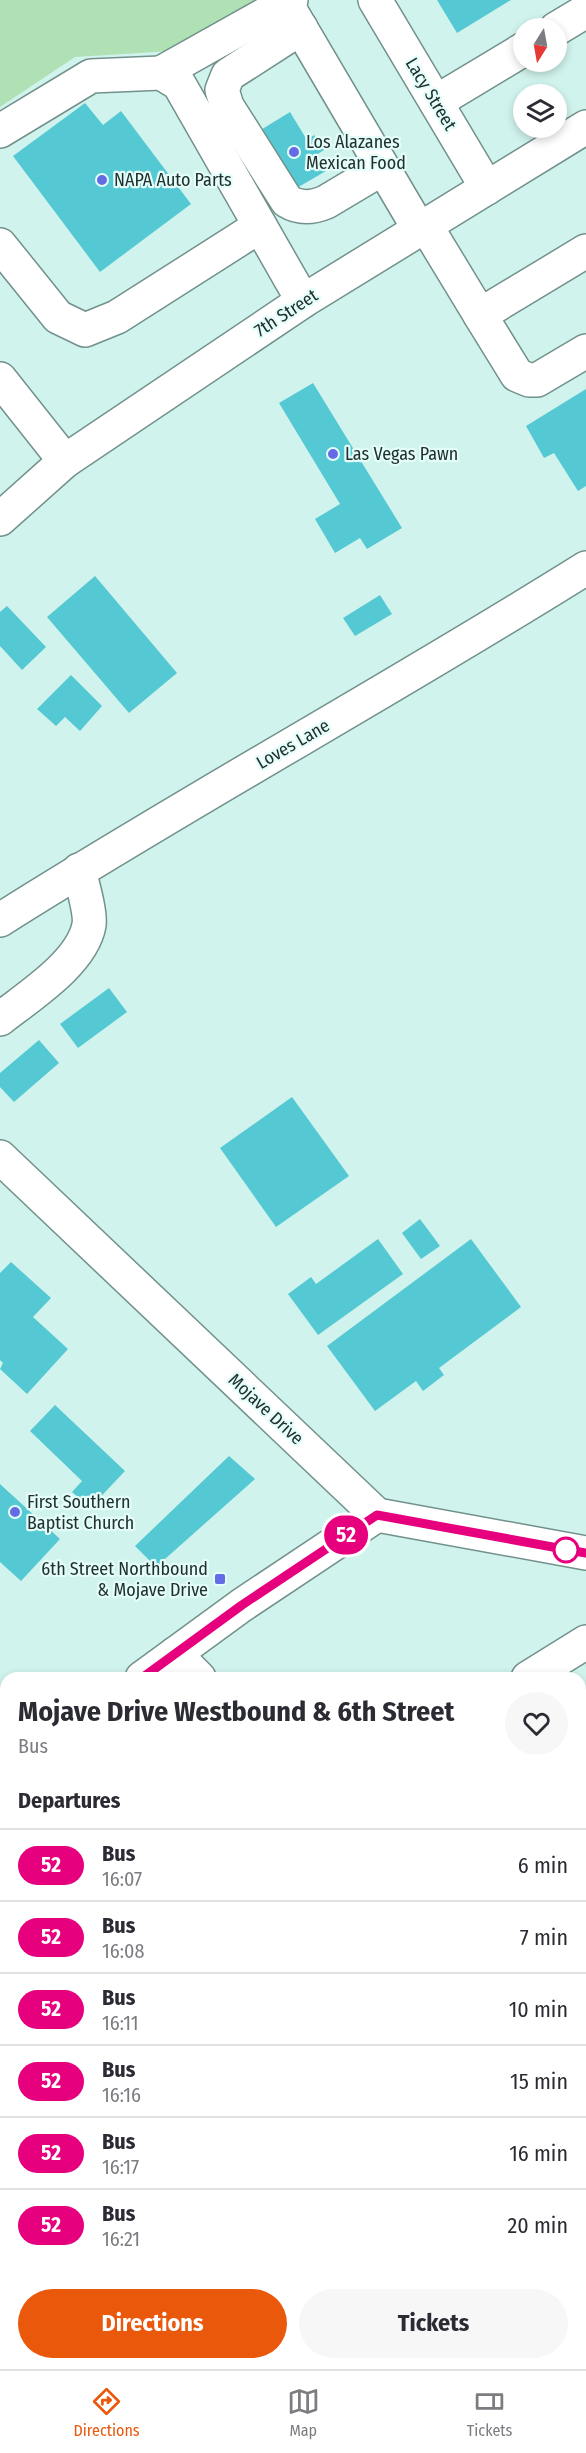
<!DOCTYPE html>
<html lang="en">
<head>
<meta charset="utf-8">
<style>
	:root { --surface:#fff; --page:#f7f7f7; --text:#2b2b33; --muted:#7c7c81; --line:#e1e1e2; --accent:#ea580c }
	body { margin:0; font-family:"Fira Sans Condensed",sans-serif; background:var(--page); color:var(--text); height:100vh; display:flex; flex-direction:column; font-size:22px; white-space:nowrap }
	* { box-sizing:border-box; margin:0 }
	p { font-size:20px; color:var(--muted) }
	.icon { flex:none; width:33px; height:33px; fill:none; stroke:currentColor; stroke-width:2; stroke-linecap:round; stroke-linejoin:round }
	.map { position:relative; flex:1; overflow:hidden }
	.side { position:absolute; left:0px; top:1672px; width:586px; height:698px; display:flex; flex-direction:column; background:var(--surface); border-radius:18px 18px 0 0; box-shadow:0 3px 9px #0003 }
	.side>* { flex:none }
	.badge { padding:0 12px; border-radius:20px; font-size:21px; line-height:39px }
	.needle { width:39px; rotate:191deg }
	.controls { position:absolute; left:513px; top:18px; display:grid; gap:12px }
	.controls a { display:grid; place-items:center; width:54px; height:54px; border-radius:50%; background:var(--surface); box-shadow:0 3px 9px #0003; font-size:30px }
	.map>.badge { position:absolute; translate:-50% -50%; box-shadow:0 0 0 3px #fff }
	h2 { padding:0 18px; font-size:22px; line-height:54px }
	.round { display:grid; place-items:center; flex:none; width:63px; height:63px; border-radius:32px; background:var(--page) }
	.headline { display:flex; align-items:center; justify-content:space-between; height:102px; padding:0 18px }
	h1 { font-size:28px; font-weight:700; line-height:45px }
	.action { display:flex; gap:12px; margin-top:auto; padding:12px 18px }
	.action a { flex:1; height:69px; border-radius:36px; background:var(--accent); color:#fff; font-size:24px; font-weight:700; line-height:69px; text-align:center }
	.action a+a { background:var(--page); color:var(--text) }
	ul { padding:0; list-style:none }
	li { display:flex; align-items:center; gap:18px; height:72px; padding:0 18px; border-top:2px solid var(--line) }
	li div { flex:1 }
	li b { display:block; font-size:22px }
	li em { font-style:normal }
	li .badge { min-width:66px; font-weight:700; text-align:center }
	.tabs { display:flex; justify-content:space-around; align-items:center; height:84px; border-top:2px solid var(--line); background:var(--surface); font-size:16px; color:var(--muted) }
	.tabs a { display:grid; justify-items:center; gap:3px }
	.tabs .current { color:var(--accent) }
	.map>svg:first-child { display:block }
</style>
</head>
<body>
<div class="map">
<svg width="586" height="2369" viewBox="0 0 586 2369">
	<rect width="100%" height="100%" fill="#d1f3ed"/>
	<polygon fill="#b0e1b5" points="0,0 263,0 172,51 75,57 0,107"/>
	<g fill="#55c9d3">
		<polygon points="437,0 511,0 457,33"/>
		<polygon points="85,103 103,125 121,111 191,204 100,272 13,156"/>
		<polygon points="290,112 307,140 314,135 324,150 316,155 326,171 295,189 259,131"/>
		<polygon points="313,383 402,528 367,549 360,538 335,553 315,519 340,504 279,403"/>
		<polygon points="586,389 586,486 578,491 554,453 544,458 526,426"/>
		<polygon points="95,576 177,673 129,713 47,617"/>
		<polygon points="380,595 392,614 355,636 343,618"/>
		<polygon points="7,606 46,647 22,670 0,646 0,612"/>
		<polygon points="71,675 102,706 80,731 65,717 56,726 37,709"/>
		<polygon points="109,988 127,1012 78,1048 60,1024"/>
		<polygon points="39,1040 59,1063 14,1102 0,1087 0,1073"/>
		<polygon points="292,1097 349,1176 276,1227 220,1148"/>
		<polygon points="420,1219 440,1246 421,1259 402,1233"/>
		<polygon points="378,1239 403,1274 318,1335 288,1294 311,1277 316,1284"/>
		<polygon points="471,1239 521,1307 439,1368 444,1375 423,1391 416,1381 375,1411 327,1346"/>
		<polygon points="11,1262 51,1298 33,1317 68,1349 27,1394 0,1369 3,1363 0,1360 0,1273"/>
		<polygon points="55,1405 125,1471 90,1508 72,1492 82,1481 30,1431"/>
		<polygon points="229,1456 255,1479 156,1567 135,1546"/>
		<polygon points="0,1484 60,1539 21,1581 0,1562"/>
		<polygon points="580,1832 586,1835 586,1932 580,1929"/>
		<polygon points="580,2251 586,2253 586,2321 580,2319"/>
		<polygon points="80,2364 211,2364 209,2369 91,2369"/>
	</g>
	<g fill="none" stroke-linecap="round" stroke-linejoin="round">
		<defs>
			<g id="minor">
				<polyline points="375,0 487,188"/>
				<polyline points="286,3 419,229"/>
				<path d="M301,28L228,75L222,90L227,106L287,201C300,209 312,208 326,202L383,168"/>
				<polyline points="556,29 586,11"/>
				<polyline points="161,73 291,0"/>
				<polyline points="436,102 524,49"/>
				<polyline points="0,131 91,76 161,73 179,84 303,301"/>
				<polyline points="426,226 480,315 586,251"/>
				<polyline points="0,245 58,317 85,330 117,317 260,226"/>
				<polyline points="480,315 517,375 529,380 537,380 586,351"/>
				<polyline points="0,379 65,461"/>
				<path d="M0,920C193,798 393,689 586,568"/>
				<path d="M0,1019C29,996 82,963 89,925C91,913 82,883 79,870"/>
				<polyline points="175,1654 199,1678"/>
				<polyline points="142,1678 242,1605 377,1515"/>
				<polyline points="528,1678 586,1642"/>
				<polyline points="0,1764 6,1769"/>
			</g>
			<g id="major">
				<polyline points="0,519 65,461 303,301 586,127"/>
				<polyline points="0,1157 377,1515 586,1553"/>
			</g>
		</defs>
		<use href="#minor" stroke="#72918c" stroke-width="36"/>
		<use href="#major" stroke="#72918c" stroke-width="36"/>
		<use href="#minor" stroke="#fff" stroke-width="33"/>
		<use href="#major" stroke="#fff" stroke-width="33"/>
	</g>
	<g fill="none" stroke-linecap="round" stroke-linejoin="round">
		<defs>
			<polyline id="line" points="142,1678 242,1605 377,1515 586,1553"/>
		</defs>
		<use href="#line" stroke="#fff" stroke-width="14"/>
		<use href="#line" stroke="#e6007e" stroke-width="9"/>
	</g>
	<g fill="#636ce4" stroke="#e3fefa" stroke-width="2">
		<circle cx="294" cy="152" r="6"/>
		<circle cx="102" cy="180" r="6"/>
		<circle cx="333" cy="454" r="6"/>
		<circle cx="15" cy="1512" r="6"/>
		<rect x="214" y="1573" width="12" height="12" rx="3"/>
	</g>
	<circle fill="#fff" stroke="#e6007e" stroke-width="3" cx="566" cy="1550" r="12"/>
	<g text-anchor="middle" stroke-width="4.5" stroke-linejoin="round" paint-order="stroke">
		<g font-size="18" fill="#222f2d" stroke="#e3fefa">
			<text transform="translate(431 94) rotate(59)" y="6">Lacy Street</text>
			<text transform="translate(286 313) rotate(-33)" y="6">7th Street</text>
			<text transform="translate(293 744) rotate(-30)" y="6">Loves Lane</text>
			<text transform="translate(266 1409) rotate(43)" y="6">Mojave Drive</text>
		</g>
		<g font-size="18" fill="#222f2d" stroke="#e3fefa" text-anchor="start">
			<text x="306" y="148">Los Alazanes<tspan x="306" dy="21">Mexican Food</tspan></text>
			<text x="114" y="186">NAPA Auto Parts</text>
			<text x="345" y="460">Las Vegas Pawn</text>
			<text x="27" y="1508">First Southern<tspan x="27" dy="21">Baptist Church</tspan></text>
			<text x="208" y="1575" text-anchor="end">6th Street Northbound<tspan x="208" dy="21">&amp; Mojave Drive</tspan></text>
		</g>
	</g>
</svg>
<div class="controls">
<a><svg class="needle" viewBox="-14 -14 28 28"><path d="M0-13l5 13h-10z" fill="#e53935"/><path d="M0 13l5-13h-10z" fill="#7c7c81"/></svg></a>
<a><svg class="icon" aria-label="layers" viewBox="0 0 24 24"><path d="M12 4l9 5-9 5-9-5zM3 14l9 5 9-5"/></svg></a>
</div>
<b class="badge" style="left:346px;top:1535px;background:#e6007e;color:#fff">52</b>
<section class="side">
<div class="headline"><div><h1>Mojave Drive Westbound &amp; 6th Street</h1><p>Bus</p></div><a class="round"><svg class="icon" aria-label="heart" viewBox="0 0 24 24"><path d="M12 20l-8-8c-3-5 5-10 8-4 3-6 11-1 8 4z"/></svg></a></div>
<h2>Departures</h2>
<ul>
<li><span class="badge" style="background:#e6007e;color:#fff">52</span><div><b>Bus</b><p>16:07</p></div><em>6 min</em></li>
<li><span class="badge" style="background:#e6007e;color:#fff">52</span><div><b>Bus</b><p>16:08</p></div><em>7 min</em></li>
<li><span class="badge" style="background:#e6007e;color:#fff">52</span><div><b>Bus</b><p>16:11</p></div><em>10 min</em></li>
<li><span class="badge" style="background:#e6007e;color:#fff">52</span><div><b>Bus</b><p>16:16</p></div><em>15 min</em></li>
<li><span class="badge" style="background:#e6007e;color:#fff">52</span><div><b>Bus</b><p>16:17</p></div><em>16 min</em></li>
<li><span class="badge" style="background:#e6007e;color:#fff">52</span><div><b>Bus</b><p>16:21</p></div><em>20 min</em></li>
</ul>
<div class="action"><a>Directions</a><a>Tickets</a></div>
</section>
</div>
<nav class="tabs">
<a class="current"><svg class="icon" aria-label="directions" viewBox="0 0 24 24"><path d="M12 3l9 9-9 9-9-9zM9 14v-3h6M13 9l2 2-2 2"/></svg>Directions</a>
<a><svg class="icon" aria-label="map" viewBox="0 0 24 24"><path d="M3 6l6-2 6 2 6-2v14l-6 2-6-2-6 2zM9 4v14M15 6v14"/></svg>Map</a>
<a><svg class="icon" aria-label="tickets" viewBox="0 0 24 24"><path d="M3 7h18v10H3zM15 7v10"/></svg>Tickets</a>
</nav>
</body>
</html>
